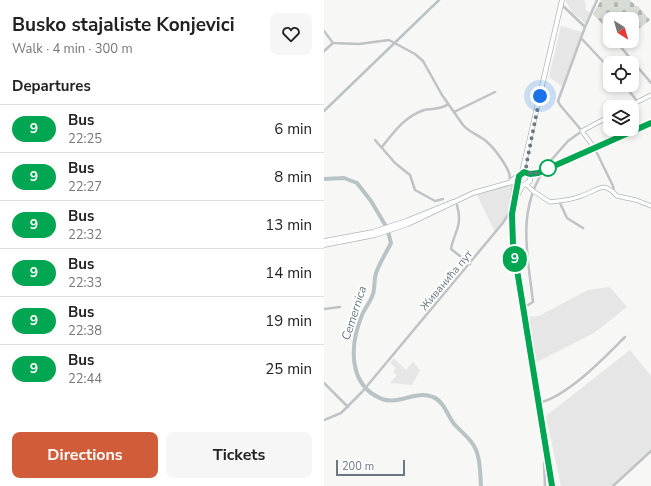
<!DOCTYPE html>
<html lang="en">
<head>
<meta charset="utf-8">
<style>
	:root { --surface:#fff; --page:#f6f6f6; --text:#222; --muted:#767676; --line:#e0e0e0; --accent:#d15c3a }
	body { margin:0; font-family:"Nunito Sans",sans-serif; background:var(--page); color:var(--text); height:100vh; display:flex; flex-direction:column; font-size:15px; white-space:nowrap }
	* { box-sizing:border-box; margin:0 }
	p { font-size:13px; color:var(--muted) }
	.icon { flex:none; width:22px; height:22px; fill:none; stroke:currentColor; stroke-width:2; stroke-linecap:round; stroke-linejoin:round }
	.map { position:relative; flex:1; overflow:hidden }
	.drawer { display:flex; flex-direction:column; background:var(--surface); width:324px }
	.drawer>* { flex:none }
	.badge { padding:0 8px; border-radius:13px; font-size:14px; line-height:26px }
	.needle { width:26px; rotate:143deg }
	.tools { position:absolute; left:279px; top:12px; display:grid; gap:8px }
	.tools a { display:grid; place-items:center; width:36px; height:36px; border-radius:8px; background:var(--surface); box-shadow:0 2px 6px #0003; font-size:20px }
	.scale { position:absolute; left:12px; bottom:10px; width:69px; box-sizing:border-box; padding-left:4px; border:2px solid #697883; border-top:0; font-size:11px; line-height:14px; white-space:nowrap; color:#697883; -webkit-text-stroke:3px #fff; paint-order:stroke }
	.you { position:absolute; width:20px; height:20px; margin:-10px; border:3px solid #fff; border-radius:50%; background:#1a73e8; box-shadow:0 0 0 6px #1a73e833 }
	.map>.badge { position:absolute; translate:-50% -50%; box-shadow:0 0 0 2px #fff }
	h2 { padding:0 12px; font-size:15px; line-height:36px }
	.round { display:grid; place-items:center; flex:none; width:42px; height:42px; border-radius:8px; background:var(--page) }
	.summary { display:flex; align-items:center; justify-content:space-between; height:68px; padding:0 12px }
	h1 { font-size:19px; font-weight:700; line-height:30px }
	.button { display:flex; gap:8px; margin-top:auto; padding:8px 12px }
	.button a { flex:1; height:46px; border-radius:8px; background:var(--accent); color:#fff; font-size:16px; font-weight:700; line-height:46px; text-align:center }
	.button a+a { background:var(--page); color:var(--text) }
	ul { padding:0; list-style:none }
	li { display:flex; align-items:center; gap:12px; height:48px; padding:0 12px; border-top:1px solid var(--line) }
	li div { flex:1 }
	li b { display:block; font-size:15px }
	li em { font-style:normal }
	li .badge { min-width:44px; font-weight:700; text-align:center }
	main { display:flex; flex:1; min-height:0 }
	.map>svg:first-child { display:block }
</style>
</head>
<body>
<main>
<section class="drawer">
<div class="summary"><div><h1>Busko stajaliste Konjevici</h1><p>Walk · 4 min · 300 m</p></div><a class="round"><svg class="icon" aria-label="heart" viewBox="0 0 24 24"><path d="M12 20l-8-8c-3-5 5-10 8-4 3-6 11-1 8 4z"/></svg></a></div>
<h2>Departures</h2>
<ul>
<li><span class="badge" style="background:#00a651;color:#fff">9</span><div><b>Bus</b><p>22:25</p></div><em>6 min</em></li>
<li><span class="badge" style="background:#00a651;color:#fff">9</span><div><b>Bus</b><p>22:27</p></div><em>8 min</em></li>
<li><span class="badge" style="background:#00a651;color:#fff">9</span><div><b>Bus</b><p>22:32</p></div><em>13 min</em></li>
<li><span class="badge" style="background:#00a651;color:#fff">9</span><div><b>Bus</b><p>22:33</p></div><em>14 min</em></li>
<li><span class="badge" style="background:#00a651;color:#fff">9</span><div><b>Bus</b><p>22:38</p></div><em>19 min</em></li>
<li><span class="badge" style="background:#00a651;color:#fff">9</span><div><b>Bus</b><p>22:44</p></div><em>25 min</em></li>
</ul>
<div class="button"><a>Directions</a><a>Tickets</a></div>
</section>
<div class="map">
<svg width="327" height="486" viewBox="0 0 327 486">
	<defs>
		<pattern id="cemetery-stones" width="16" height="16" patternUnits="userSpaceOnUse"><rect width="16" height="16" fill="#d7dcd4"/><path d="M2 7V4a2 2 0 0 1 4 0v3zM10 15v-3a2 2 0 0 1 4 0v3z" fill="#b2b7b1"/></pattern>
	</defs>
	<rect width="100%" height="100%" fill="#f7f7f5"/>
	<g fill="#e5e6e5">
		<polygon points="241,0 260,0 262,5 261,9 266,13 261,23 249,13"/>
		<polygon points="237,26 258,32 239,87 225,77"/>
		<polygon points="188,184 186,210 171,232 153,195"/>
		<polygon points="286,287 303,307 270,333 211,363 202,317 215,316 264,290"/>
		<polygon points="306,350 327,376 327,450 287,486 237,486 222,416"/>
		<polygon points="70,358 82,370 89,362 96,370 88,385 66,383 73,375 69,372 72,368 66,363"/>
	</g>
	<polygon fill="url(#cemetery-stones)" points="277,0 306,0 312,6 314,6 326,20 308,34 308,19 286,19 286,32 269,14"/>
	<g fill="none" stroke-linecap="round" stroke-linejoin="round">
		<polyline stroke="#b8c3c6" stroke-width="2.5" points="0,111 115,0"/>
		<path stroke="#b8c3c6" stroke-width="4" d="M0,179L20,178L33,183L47,201L63,228L67,243C62,253 56,262 52,273C50,279 51,287 49,294C47,301 41,308 38,315C26,344 23,385 58,399C75,405 92,390 109,397C120,401 124,417 131,425C138,433 148,439 152,450C157,461 156,475 157,486"/>
		<defs>
			<g id="secondary">
				<polyline points="304,107 327,95"/>
				<polyline points="271,149 258,131 286,116"/>
				<polyline points="206,174 214,173 327,123"/>
				<path d="M202,184L209,191L226,202C236,201 248,200 257,196C274,191 278,179 293,196L312,200L327,206"/>
			</g>
			<g id="primary">
				<polyline points="198,172 238,0"/>
				<polyline points="187,181 199,172 206,175 206,181 198,186 194,194"/>
				<polyline points="195,181 188,214 189,245 228,486"/>
				<polyline points="0,241 49,232 82,221 129,202"/>
				<polyline points="0,245 51,235 84,224 149,193 195,180"/>
			</g>
		</defs>
		<use href="#secondary" stroke="#b1b7bb" stroke-width="5"/>
		<use href="#primary" stroke="#b2b7ba" stroke-width="5.5"/>
		<g stroke="#bfc3c6" stroke-width="2.5">
			<polyline points="237,4 261,27"/>
			<path d="M0,31L9,43L35,44L65,40L91,54L99,61L118,95L139,125C146,133 155,135 162,141C170,148 188,170 186,181"/>
			<polyline points="257,38 286,69"/>
			<polyline points="296,46 327,83"/>
			<polyline points="0,51 9,43"/>
			<polyline points="300,85 314,102"/>
			<polyline points="130,112 171,92"/>
			<polyline points="51,140 71,163 86,175 91,190 111,201 119,199"/>
			<path d="M58,147C70,132 80,117 100,110C109,108 117,110 124,104"/>
			<polyline points="271,149 289,186 290,192"/>
			<polyline points="222,166 244,141 258,131 236,105 234,101 261,27 273,0"/>
			<polyline points="235,201 243,218 259,228"/>
			<path d="M133,205C139,226 130,232 127,249L146,264"/>
			<path d="M199,308L209,302C204,257 193,214 218,173"/>
			<polyline points="0,309 16,307"/>
			<polyline points="0,383 24,407"/>
			<path d="M215,403C244,396 280,358 301,337"/>
			<polyline points="0,420 17,413 38,392 178,224 186,212 189,185"/>
			<polyline points="221,486 220,463 222,456"/>
			<polyline points="289,486 327,451"/>
		</g>
		<use href="#secondary" stroke="#fff" stroke-width="3.5"/>
		<use href="#primary" stroke="#fff" stroke-width="4"/>
	</g>
	<g fill="none" stroke-linecap="round" stroke-linejoin="round">
		<defs>
			<polyline id="line" points="228,486 189,245 188,214 195,176 200,172 206,174 214,173 327,123"/>
		</defs>
		<use href="#line" stroke="#fff" stroke-width="9"/>
		<use href="#line" stroke="#00a651" stroke-width="6"/>
		<polyline stroke="#697883" stroke-width="4" stroke-dasharray="0 7.2" points="216,96 202,166 206,174 213,173 226,167 224,168"/>
	</g>
	<circle fill="#fff" stroke="#00a651" stroke-width="2" cx="224" cy="168" r="8"/>
	<g text-anchor="middle" stroke-width="4" stroke-linejoin="round" paint-order="stroke">
		<g font-size="11" fill="#697883" stroke="#fff">
			<text transform="translate(122 280) rotate(-50)" y="4">Живанића пут</text>
		</g>
		<g font-size="12" font-style="italic" fill="#65787f" stroke="#fff">
			<text transform="translate(30 313) rotate(-72)" y="4">Cemernica</text>
		</g>
	</g>
</svg>
<div class="tools">
<a><svg class="needle" viewBox="-14 -14 28 28"><path d="M0-13l5 13h-10z" fill="#e53935"/><path d="M0 13l5-13h-10z" fill="#767676"/></svg></a>
<a><svg class="icon" aria-label="locate" viewBox="0 0 24 24"><circle cx="12" cy="12" r="6"/><path d="M12 2v4M12 18v4M2 12h4M18 12h4"/></svg></a>
<a><svg class="icon" aria-label="layers" viewBox="0 0 24 24"><path d="M12 4l9 5-9 5-9-5zM3 14l9 5 9-5"/></svg></a>
</div>
<div class="scale">200 m</div>
<div class="you" style="left:216px;top:96px"></div>
<b class="badge" style="left:191px;top:259px;background:#00a651;color:#fff">9</b>
</div>
</main>
</body>
</html>
